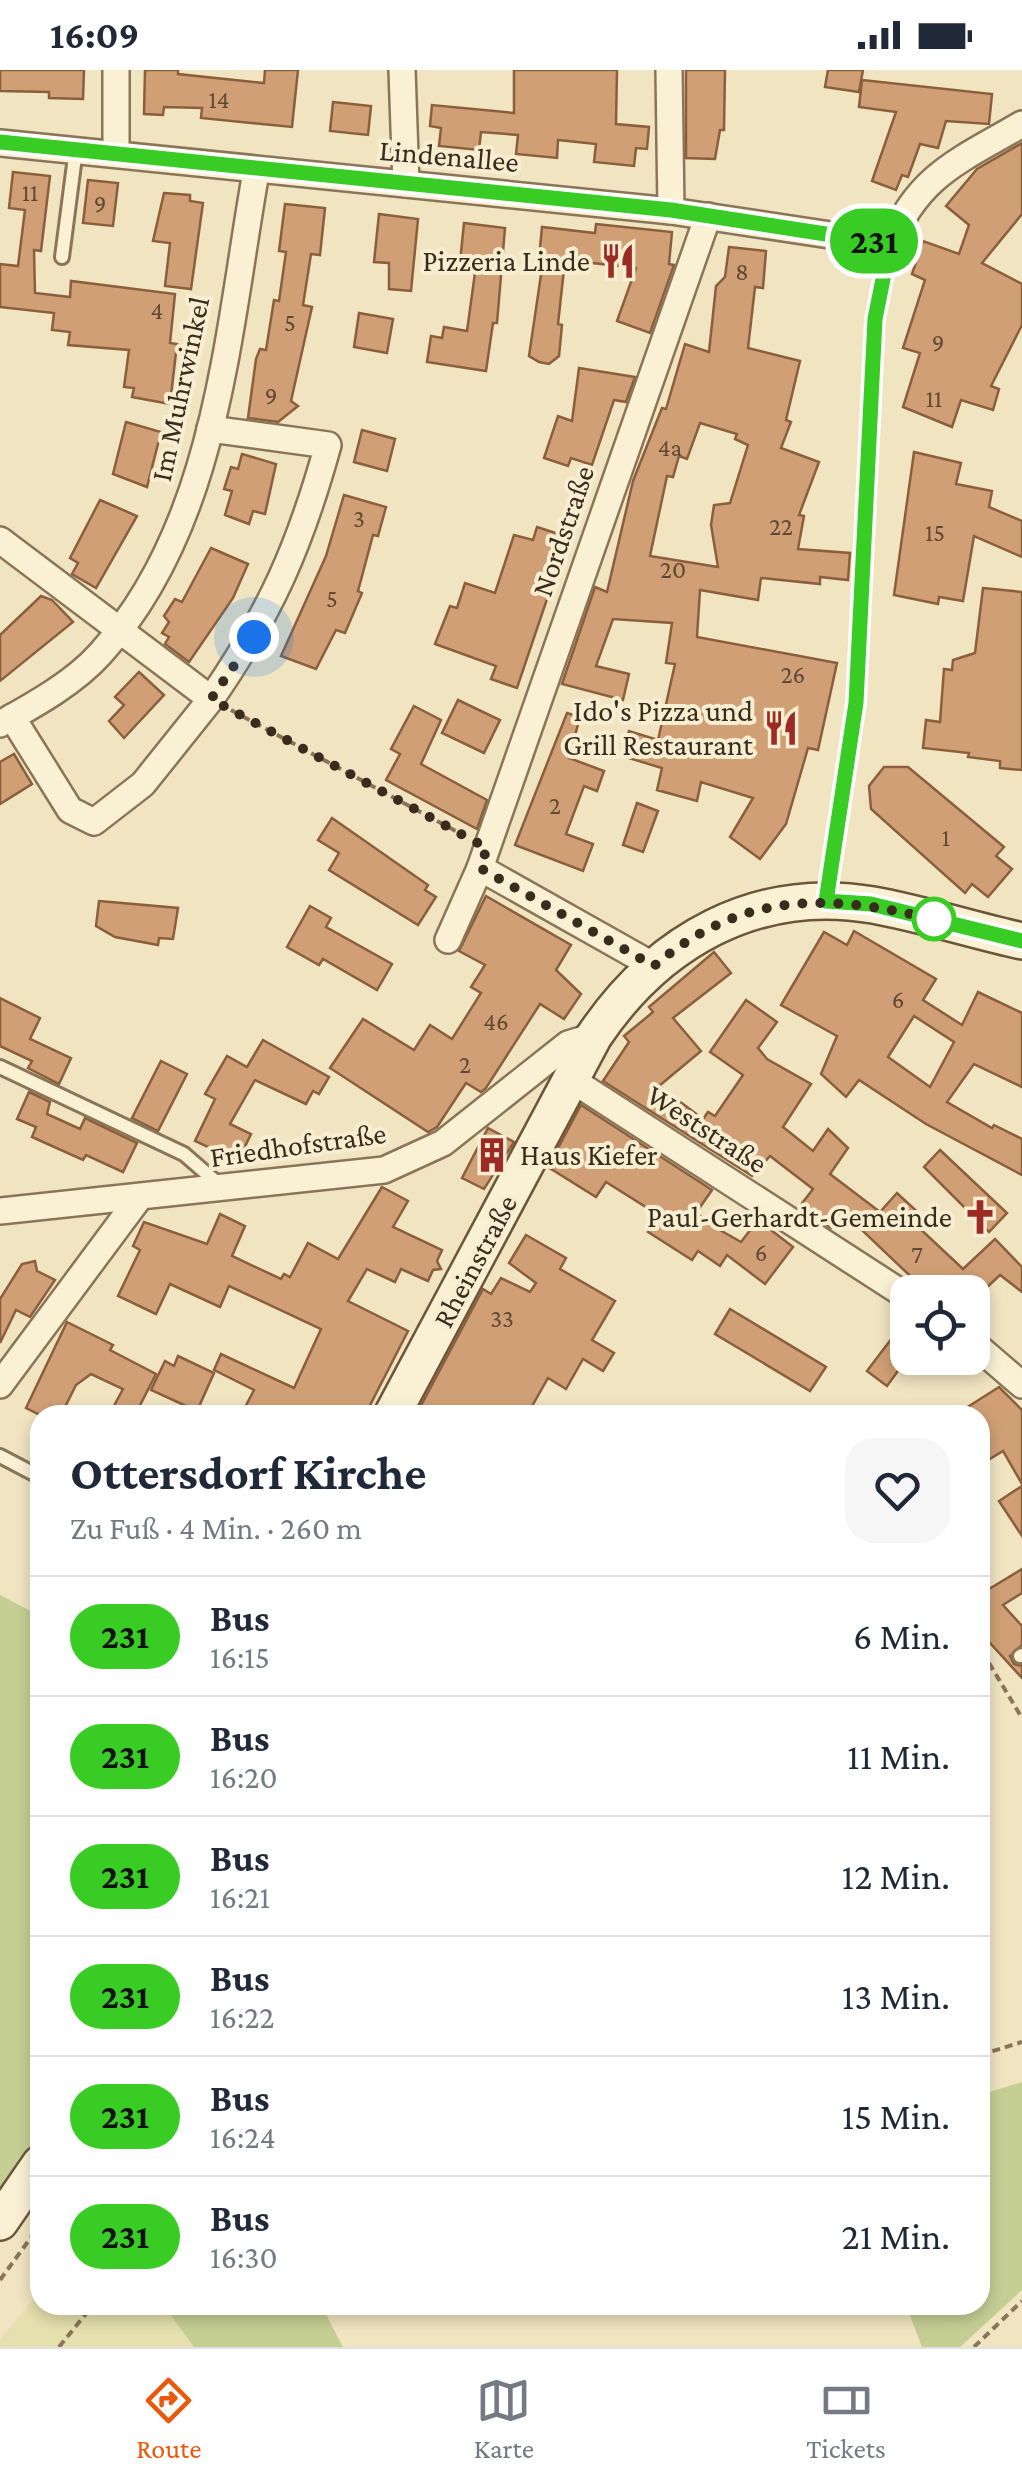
<!DOCTYPE html>
<html lang="de">
<head>
<meta charset="utf-8">
<style>
	:root { --surface:#fff; --page:#f6f6f7; --text:#1f2937; --muted:#747a83; --line:#e0e1e3; --accent:#ea580c }
	body { margin:0; font-family:"Crimson Pro",serif; background:var(--page); color:var(--text); height:100vh; display:flex; flex-direction:column; font-size:38px; white-space:nowrap }
	* { box-sizing:border-box; margin:0 }
	p { font-size:32px; color:var(--muted) }
	.icon { flex:none; width:55px; height:55px; fill:none; stroke:currentColor; stroke-width:2; stroke-linecap:round; stroke-linejoin:round }
	.map { position:relative; flex:1; overflow:hidden }
	.side { position:absolute; left:30px; top:1335px; width:960px; height:910px; display:flex; flex-direction:column; background:var(--surface); border-radius:30px; box-shadow:0 5px 15px #0003 }
	.side>* { flex:none }
	.badge { padding:0 20px; border-radius:32px; font-size:35px; line-height:65px }
	.buttons { position:absolute; left:890px; top:1205px; display:grid; gap:20px }
	.buttons a { display:grid; place-items:center; width:100px; height:100px; border-radius:20px; background:var(--surface); box-shadow:0 5px 15px #0003; font-size:50px }
	.you { position:absolute; width:50px; height:50px; margin:-25px; border:8px solid #fff; border-radius:50%; background:#1a73e8; box-shadow:0 0 0 15px #1a73e833 }
	.map>.badge { position:absolute; translate:-50% -50%; box-shadow:0 0 0 5px #fff }
	.round { display:grid; place-items:center; flex:none; width:105px; height:105px; border-radius:30px; background:var(--page) }
	.headline { display:flex; align-items:center; justify-content:space-between; height:170px; padding:0 40px }
	h1 { font-size:48px; font-weight:700; line-height:75px }
	ul { padding:0; list-style:none }
	li { display:flex; align-items:center; gap:30px; height:120px; padding:0 40px; border-top:2px solid var(--line) }
	li div { flex:1 }
	li b { display:block; font-size:38px }
	li em { font-style:normal }
	li .badge { min-width:110px; font-weight:700; text-align:center }
	.status { display:flex; justify-content:space-between; align-items:center; height:70px; padding:0 50px; background:var(--surface); direction:ltr }
	.status svg { height:28px; fill:currentColor }
	.tab-bar { display:flex; justify-content:space-around; align-items:center; height:140px; border-top:2px solid var(--line); background:var(--surface); font-size:28px; color:var(--muted) }
	.tab-bar a { display:grid; justify-items:center; gap:5px }
	.tab-bar .on { color:var(--accent) }
	.map>svg:first-child { display:block }
</style>
</head>
<body>
<div class="status"><b>16:09</b><svg viewBox="0 0 49 12"><path d="M0 12V9h3v3zM5 12V6h3v6zM10 12V3h3v9zM15 12V0h3v12zM26 1h20v11H26zM47 4h2v5h-2z"/></svg></div>
<div class="map">
<svg width="1022" height="2277" viewBox="0 0 1022 2277">
	<rect width="100%" height="100%" fill="#f0e4c1"/>
	<polygon fill="#e6e0ae" points="40,2221 40,2235 163,2235 194,2277 0,2277 0,2270"/>
	<g fill="#c5cf94">
		<polygon points="0,1525 40,1546 40,2068 0,2127"/>
		<polygon points="1022,2012 1022,2220 960,2277 922,2277 906,2235 980,2235 980,2025"/>
		<polygon points="163,2235 321,2235 343,2277 194,2277"/>
	</g>
	<g fill="#d09f75" stroke="#8b5f3c" stroke-width="2.5" fill-rule="evenodd">
		<polygon points="0,0 84,0 83,29 49,28 49,22 0,21"/>
		<polygon points="145,0 178,0 178,4 264,13 265,0 298,0 292,57 201,48 202,38 164,37 163,45 144,44"/>
		<polygon points="514,0 617,0 616,54 649,57 647,79 636,78 634,96 594,92 596,74 558,70 557,88 516,84 518,65 481,62 479,80 439,76 441,58 430,56 432,35 514,43"/>
		<polygon points="686,0 725,0 724,60 720,60 715,89 686,88"/>
		<polygon points="828,0 863,0 859,22 825,17"/>
		<polygon points="862,10 992,24 989,54 946,51 938,78 920,74 908,107 902,105 896,120 872,111 896,42 859,37"/>
		<polygon points="333,32 371,36 368,65 330,61"/>
		<polygon points="1022,73 1022,144 982,193 1022,214 1022,255 991,316 999,319 993,340 961,330 952,357 903,337 920,283 903,278 925,210 912,204 923,171 959,184 969,155 946,136 977,99"/>
		<polygon points="13,102 50,106 41,181 34,180 35,223 70,227 71,211 175,224 170,273 177,274 170,334 132,327 134,318 124,317 129,280 68,275 70,262 52,260 54,243 0,237 0,194 18,196 25,140 9,138"/>
		<polygon points="88,110 118,113 113,156 83,153"/>
		<polygon points="164,123 190,125 190,131 203,133 191,219 165,216 170,173 153,171"/>
		<polygon points="285,134 325,138 320,185 311,184 303,235 312,237 291,331 298,336 278,352 248,348 256,289 260,279 266,280 274,230 279,231 286,182 279,181"/>
		<polygon points="379,144 418,149 411,221 389,219 389,193 374,192"/>
		<polygon points="464,153 505,158 497,253 493,253 486,301 427,292 431,266 442,268 444,257 467,261 475,203 459,202"/>
		<polygon points="596,154 672,162 669,194 674,195 650,263 617,251 636,198 565,190 558,254 562,255 559,286 549,294 539,292 529,286 542,198 538,198 542,157 595,163"/>
		<path d="M729,177L766,181L763,218L755,217L748,278L800,291L786,350L791,352L781,378L819,392L799,445L804,446L798,479L850,483L848,510L820,507V514L761,508L758,530L700,520L697,567L837,593L818,680L808,678L786,754L760,789L730,767L753,728L701,712L697,731L657,720L662,698L622,686L629,661L658,670L675,594L666,593L672,553L613,549L596,596L629,604L623,630L562,614L595,517L607,522L633,411L662,338L666,339L685,274L709,282L716,216L725,207ZM700,353L737,364L735,369L748,375L730,433L714,435L711,455L718,497L650,486L667,406L673,407L679,386L687,389Z"/>
		<polygon points="359,243 393,249 387,283 354,277"/>
		<polygon points="579,298 635,307 626,332 614,330 592,395 571,388 568,396 544,388 558,346 572,351"/>
		<polygon points="126,352 161,362 147,417 113,404"/>
		<polygon points="362,360 395,369 387,401 354,392"/>
		<polygon points="914,382 961,393 956,414 992,421 989,437 1022,451 1022,487 974,466 963,531 939,527 938,534 894,525"/>
		<polygon points="242,384 276,394 265,444 253,441 249,454 225,445 232,421 224,419 231,397 238,399"/>
		<polygon points="344,425 386,437 378,466 373,465 358,521 362,523 345,563 336,560 316,599 281,586 326,486"/>
		<polygon points="100,430 137,446 96,518 72,504 78,493 70,488"/>
		<polygon points="537,457 568,467 517,618 491,609 496,596 435,574 450,536 457,538 465,513 495,523 514,465 533,470"/>
		<polygon points="211,478 248,494 233,528 189,592 165,574 169,567 162,563 169,552 164,546 175,529 182,532"/>
		<polygon points="983,518 1022,522 1022,700 1000,698 1000,691 968,687 969,683 923,678 926,650 940,652 944,599 952,600 953,590 975,583"/>
		<polygon points="41,526 52,530 73,552 0,611 0,565"/>
		<polygon points="139,602 164,625 124,668 109,651 124,635 115,627"/>
		<polygon points="458,630 500,650 484,683 442,663"/>
		<polygon points="414,636 441,650 421,694 487,730 477,759 386,710 400,684 391,679"/>
		<polygon points="567,643 580,647 569,688 604,701 597,721 584,716 566,764 593,774 583,801 515,775"/>
		<polygon points="14,684 32,714 0,734 0,692"/>
		<polygon points="884,697 908,697 1004,777 996,786 1012,799 988,827 972,814 965,823 871,739 869,716"/>
		<polygon points="637,733 658,741 643,782 623,775"/>
		<polygon points="332,748 428,815 425,820 436,827 418,855 329,800 339,783 318,770"/>
		<polygon points="486,826 571,875 556,900 581,924 564,949 540,934 486,1018 481,1022 466,1013 437,1057 428,1062 330,998 363,949 414,980 430,955 452,969 481,923 471,917 485,895 459,881"/>
		<polygon points="99,831 178,838 173,869 159,868 158,875 115,867 96,856"/>
		<polygon points="310,836 331,848 326,857 392,894 377,920 323,889 319,895 287,877"/>
		<path d="M854,861L936,909L923,930L962,955L978,922L1022,943V1017L974,994L947,1032L992,1058L994,1055L1022,1069V1105L926,1054L859,1010L846,1027L821,1004L837,966L781,935L824,862L847,875ZM914,946L954,972L930,1017L888,987Z"/>
		<polygon points="714,882 731,903 673,948 701,981 659,1016 703,1049 708,1042 715,1046 743,1005 710,982 746,930 777,952 758,978 767,989 811,1014 783,1057 813,1081 828,1059 848,1078 830,1104 880,1142 897,1123 923,1147 916,1155 963,1199 995,1169 1022,1197 1022,1222 1000,1205 982,1222 927,1222 843,1142 831,1158 800,1136 813,1119 770,1086 752,1106 603,1011 629,972 624,966 653,942 649,937"/>
		<polygon points="0,928 40,948 30,969 71,988 59,1014 28,998 32,991 0,976"/>
		<polygon points="263,970 329,1007 319,1024 313,1021 306,1034 255,1010 230,1054 251,1064 238,1091 195,1071 215,1029 205,1024 227,986 247,997"/>
		<polygon points="161,991 187,1004 158,1061 132,1048"/>
		<polygon points="29,1022 50,1032 47,1044 80,1059 85,1048 137,1073 123,1102 86,1085 83,1090 32,1067 36,1057 17,1049"/>
		<polygon points="581,1035 712,1120 696,1143 720,1160 741,1172 758,1150 793,1177 765,1214 727,1185 720,1196 698,1181 692,1190 648,1162 660,1146 606,1112 596,1127 548,1097"/>
		<polygon points="488,1058 514,1072 484,1119 462,1108"/>
		<polygon points="940,1080 1007,1143 989,1162 924,1097"/>
		<polygon points="382,1117 408,1131 393,1157 442,1180 437,1191 441,1199 433,1200 428,1211 401,1199 395,1212 367,1199 348,1231 408,1261 365,1345 338,1337 334,1345 241,1345 254,1320 214,1300 221,1284 294,1318 321,1259 229,1216 220,1237 170,1214 156,1244 118,1226 140,1180 133,1176 144,1152 207,1174 220,1144 245,1156 232,1186 281,1209 284,1204 290,1207 308,1173 338,1189"/>
		<polygon points="526,1165 566,1188 560,1199 615,1231 592,1270 614,1283 603,1301 583,1289 566,1319 548,1308 527,1345 416,1345 483,1219 491,1224 501,1208 530,1222 536,1213 509,1193"/>
		<polygon points="35,1191 37,1201 55,1210 30,1247 16,1240 0,1273 0,1229 22,1194"/>
		<polygon points="730,1239 826,1297 810,1321 715,1264"/>
		<polygon points="908,1247 908,1287 887,1316 867,1301"/>
		<polygon points="67,1252 113,1275 110,1280 156,1304 135,1345 109,1345 123,1319 91,1304 76,1315 61,1345 40,1345 26,1338"/>
		<polygon points="178,1286 214,1303 197,1341 151,1320 165,1291 174,1296"/>
		<polygon points="999,1317 1022,1340 1022,1414 1003,1381 980,1395 980,1345 955,1345"/>
		<polygon points="1022,1416 1022,1466 999,1431"/>
		<polygon points="1022,1499 1022,1523 1003,1535 1022,1556 1022,1575 1010,1586 1014,1594 1022,1596 1022,1608 980,1562 980,1510 989,1519"/>
	</g>
	<g fill="none" stroke-linecap="round" stroke-linejoin="round">
		<defs>
			<g id="lane">
				<polyline points="62,187 76,79"/>
				<polyline points="0,997 184,1084 222,1117"/>
				<polyline points="0,1386 40,1407"/>
				<polyline points="1020,1586 1022,1585"/>
			</g>
			<g id="street">
				<polyline points="116,0 116,82"/>
				<polyline points="402,0 406,114"/>
				<polyline points="669,0 671,141"/>
				<path d="M0,73L671,141L890,174C919,104 961,90 1022,54"/>
				<path d="M210,359L328,375C300,476 271,542 211,629"/>
				<polyline points="0,470 211,629 143,714 94,752 70,740 12,647"/>
				<path d="M0,654C34,635 74,613 100,584C217,455 227,265 256,102"/>
				<polyline points="448,870 480,798"/>
				<polyline points="654,896 480,798 708,146"/>
				<polyline points="572,1010 908,1227"/>
				<polyline points="0,1141 384,1100 443,1073 568,974 594,966"/>
				<polyline points="972,1272 1022,1315"/>
				<polyline points="0,1315 139,1128"/>
			</g>
			<g id="secondary">
				<path d="M392,1345L594,966C658,871 756,815 873,835C923,844 972,860 1022,871"/>
				<polyline points="0,2152 40,2094"/>
			</g>
		</defs>
		<use href="#lane" stroke="#8a7558" stroke-width="18"/>
		<use href="#street" stroke="#8a7558" stroke-width="30"/>
		<use href="#secondary" stroke="#6c563b" stroke-width="40"/>
		<g stroke="#8a7558" stroke-width="4" stroke-dasharray="8 5" stroke-linecap="butt">
			<polyline points="231,640 465,766"/>
			<polyline points="989,1593 1022,1648"/>
			<polyline points="980,1985 1022,1972"/>
			<polyline points="0,2210 40,2155"/>
			<polyline points="59,2277 93,2235"/>
			<polyline points="974,2277 1022,2231"/>
		</g>
		<use href="#lane" stroke="#faf1d5" stroke-width="12"/>
		<use href="#street" stroke="#faf1d5" stroke-width="25"/>
		<use href="#secondary" stroke="#faf1d5" stroke-width="35"/>
	</g>
	<g fill="none" stroke-linecap="round" stroke-linejoin="round">
		<defs>
			<polyline id="line" points="0,72 671,140 890,174 875,249 856,633 826,831 871,834 1022,871"/>
		</defs>
		<use href="#line" stroke="#fff" stroke-width="22"/>
		<use href="#line" stroke="#38cc25" stroke-width="15"/>
		<path stroke="#392c1d" stroke-width="10" stroke-dasharray="0 18" d="M254,567L211,629L487,778L480,798L654,896C746,818 834,824 944,852L934,849"/>
	</g>
	<defs>
		<symbol id="restaurant-bare" viewBox="-9 -9 18 18"><path d="M-5-6h1v4h1v-4h1v4h1v-4h1v5L-1.5 .5V6h-2V.5L-5-1ZM5-6V6H3V1.5H1.5Q1.5-4 5-6Z" fill="#9c2a25" stroke="#f7eed1" stroke-width="2.5" paint-order="stroke"/></symbol>
		<symbol id="building-bare" viewBox="-9 -9 18 18"><path d="M-4-6H4V6H1V3H-1V6H-4ZM-2.5-4.3h1.7v1.8h-1.7ZM.8-4.3h1.7v1.8H.8ZM-2.5-1h1.7V.8h-1.7ZM.8-1h1.7V.8H.8Z" fill="#9c2a25" stroke="#f7eed1" stroke-width="2.5" paint-order="stroke"/></symbol>
		<symbol id="church-bare" viewBox="-9 -9 18 18"><path d="M-1.2-6h2.4v3.5h3.3v2.4h-3.3V6h-2.4V-.1h-3.3v-2.4h3.3Z" fill="#9c2a25" stroke="#f7eed1" stroke-width="2.5" paint-order="stroke"/></symbol>
	</defs>
	<g fill-rule="evenodd">
		<use href="#restaurant-bare" x="593" y="166" width="50" height="50"/>
		<use href="#restaurant-bare" x="756" y="633" width="50" height="50"/>
		<use href="#building-bare" x="467" y="1060" width="50" height="50"/>
		<use href="#church-bare" x="955" y="1122" width="50" height="50"/>
	</g>
	<circle fill="#fff" stroke="#38cc25" stroke-width="5" cx="934" cy="849" r="20"/>
	<g text-anchor="middle" stroke-width="8" stroke-linejoin="round" paint-order="stroke">
		<g font-size="25" fill="#5f4933">
			<text x="219" y="38">14</text>
			<text x="30" y="131">11</text>
			<text x="100" y="142">9</text>
			<text x="742" y="210">8</text>
			<text x="157" y="249">4</text>
			<text x="290" y="261">5</text>
			<text x="938" y="281">9</text>
			<text x="271" y="334">9</text>
			<text x="934" y="337">11</text>
			<text x="670" y="386">4a</text>
			<text x="359" y="457">3</text>
			<text x="781" y="465">22</text>
			<text x="935" y="471">15</text>
			<text x="673" y="508">20</text>
			<text x="332" y="537">5</text>
			<text x="793" y="613">26</text>
			<text x="555" y="744">2</text>
			<text x="946" y="776">1</text>
			<text x="898" y="938">6</text>
			<text x="496" y="960">46</text>
			<text x="465" y="1003">2</text>
			<text x="761" y="1191">6</text>
			<text x="917" y="1193">7</text>
			<text x="502" y="1257">33</text>
		</g>
		<g font-size="30" fill="#392c1d" stroke="#f7eed1">
			<text transform="translate(449 86) rotate(5)" y="10">Lindenallee</text>
			<text transform="translate(180 319) rotate(-78)" y="10">Im Muhrwinkel</text>
			<text transform="translate(563 461) rotate(-71)" y="10">Nordstraße</text>
			<text transform="translate(707 1059) rotate(33)" y="10">Weststraße</text>
			<text transform="translate(298 1075) rotate(-8)" y="10">Friedhofstraße</text>
			<text transform="translate(475 1191) rotate(-62)" y="10">Rheinstraße</text>
		</g>
		<g font-size="30" fill="#392c1d" stroke="#f7eed1" text-anchor="end">
			<text x="590" y="201">Pizzeria Linde</text>
			<text x="753" y="651">Ido's Pizza und<tspan x="753" dy="34">Grill Restaurant</tspan></text>
			<text x="520" y="1095" text-anchor="start">Haus Kiefer</text>
			<text x="952" y="1157">Paul-Gerhardt-Gemeinde</text>
		</g>
	</g>
</svg>
<div class="buttons">
<a><svg class="icon" aria-label="locate" viewBox="0 0 24 24"><circle cx="12" cy="12" r="6"/><path d="M12 2v4M12 18v4M2 12h4M18 12h4"/></svg></a>
</div>
<div class="you" style="left:254px;top:567px"></div>
<b class="badge" style="left:874px;top:171px;background:#38cc25;color:#111">231</b>
<section class="side">
<div class="headline"><div><h1>Ottersdorf Kirche</h1><p>Zu Fuß · 4 Min. · 260 m</p></div><a class="round"><svg class="icon" aria-label="heart" viewBox="0 0 24 24"><path d="M12 20l-8-8c-3-5 5-10 8-4 3-6 11-1 8 4z"/></svg></a></div>
<ul>
<li><span class="badge" style="background:#38cc25;color:#111">231</span><div><b>Bus</b><p>16:15</p></div><em>6 Min.</em></li>
<li><span class="badge" style="background:#38cc25;color:#111">231</span><div><b>Bus</b><p>16:20</p></div><em>11 Min.</em></li>
<li><span class="badge" style="background:#38cc25;color:#111">231</span><div><b>Bus</b><p>16:21</p></div><em>12 Min.</em></li>
<li><span class="badge" style="background:#38cc25;color:#111">231</span><div><b>Bus</b><p>16:22</p></div><em>13 Min.</em></li>
<li><span class="badge" style="background:#38cc25;color:#111">231</span><div><b>Bus</b><p>16:24</p></div><em>15 Min.</em></li>
<li><span class="badge" style="background:#38cc25;color:#111">231</span><div><b>Bus</b><p>16:30</p></div><em>21 Min.</em></li>
</ul>
</section>
</div>
<nav class="tab-bar">
<a class="on"><svg class="icon" aria-label="directions" viewBox="0 0 24 24"><path d="M12 3l9 9-9 9-9-9zM9 14v-3h6M13 9l2 2-2 2"/></svg>Route</a>
<a><svg class="icon" aria-label="map" viewBox="0 0 24 24"><path d="M3 6l6-2 6 2 6-2v14l-6 2-6-2-6 2zM9 4v14M15 6v14"/></svg>Karte</a>
<a><svg class="icon" aria-label="tickets" viewBox="0 0 24 24"><path d="M3 7h18v10H3zM15 7v10"/></svg>Tickets</a>
</nav>
</body>
</html>
